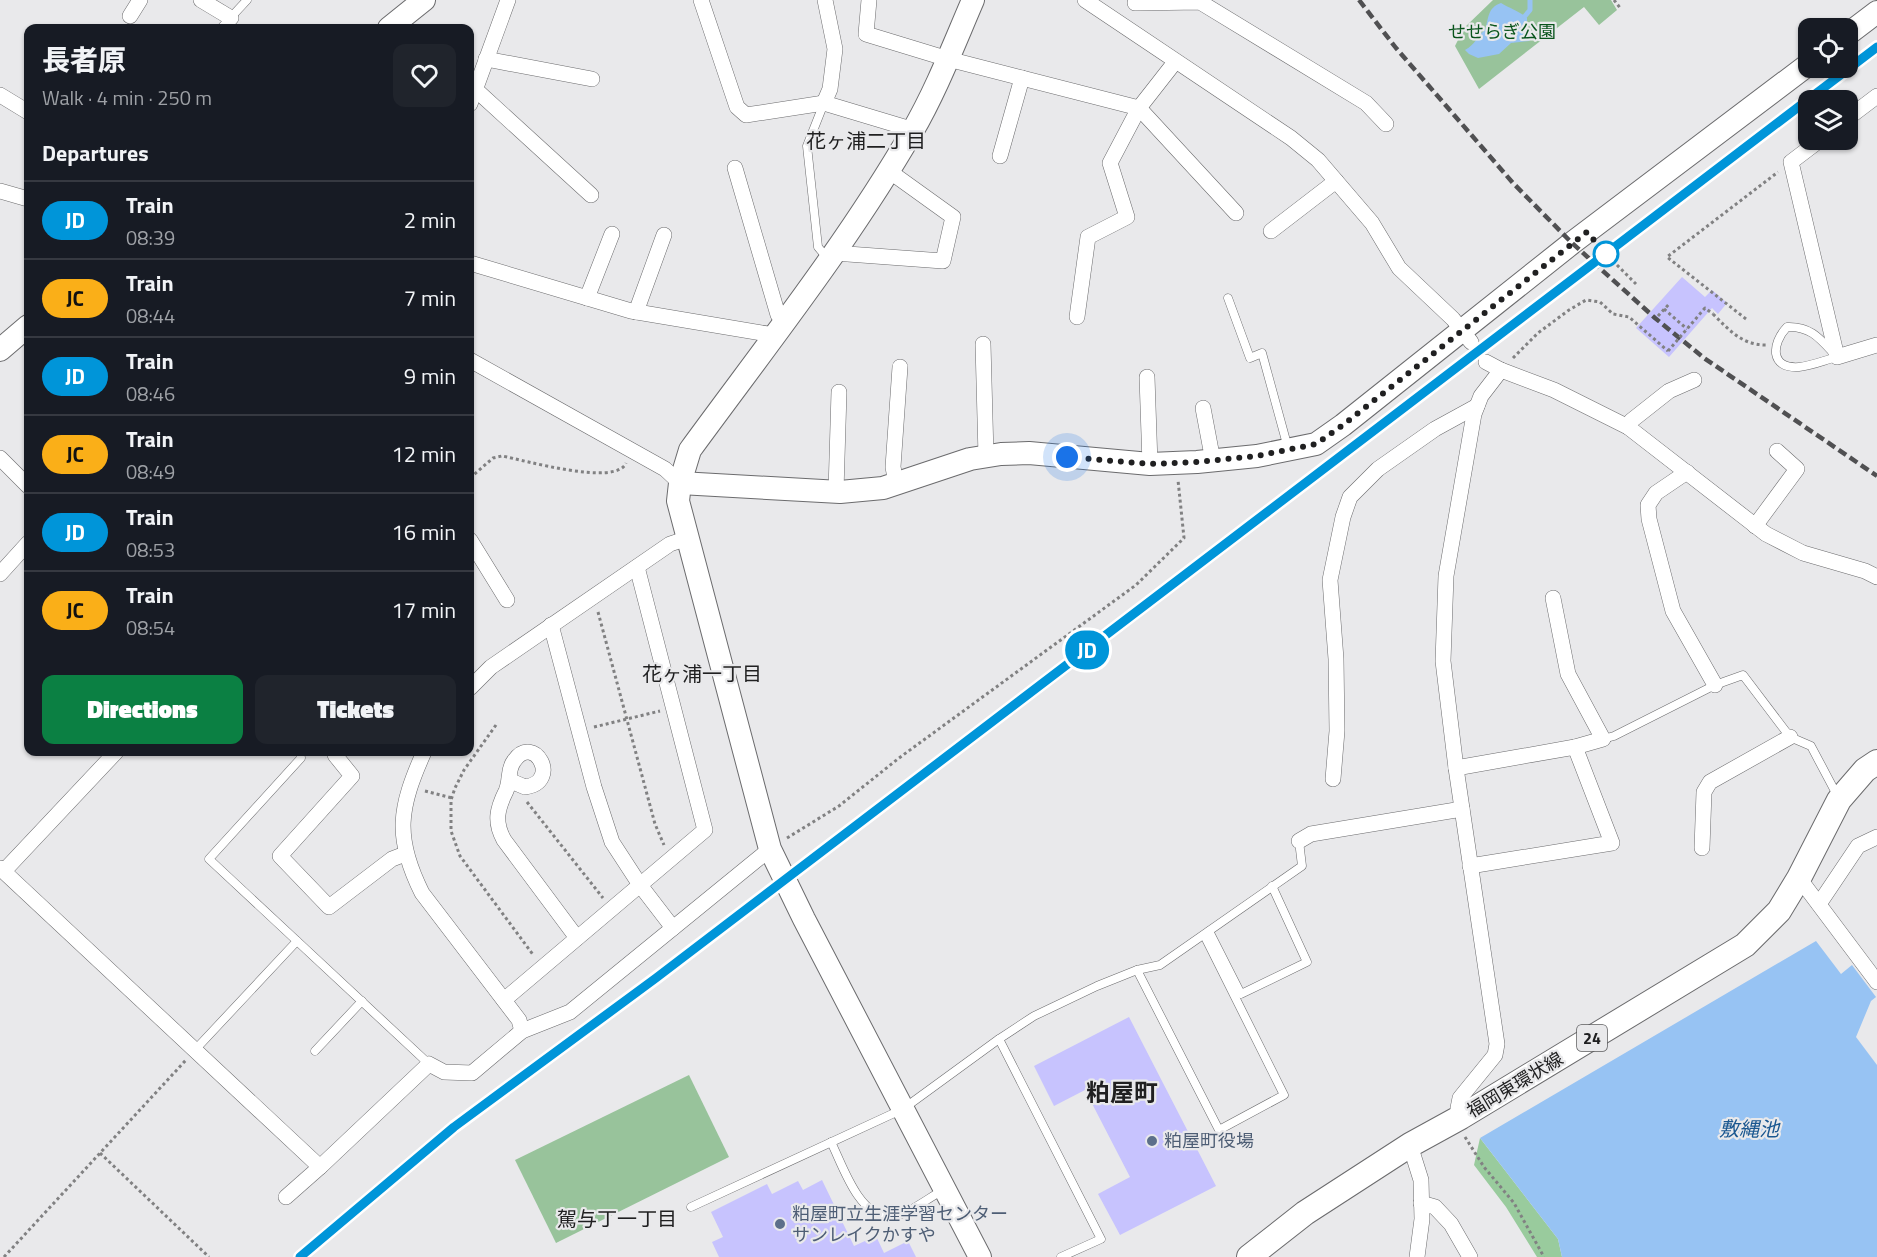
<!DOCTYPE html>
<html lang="en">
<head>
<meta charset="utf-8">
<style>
	:root { --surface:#171b24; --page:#20242c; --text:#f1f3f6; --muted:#9ea1a6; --line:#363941; --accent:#0b8043 }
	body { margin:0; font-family:"Titillium Web","Noto Sans JP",sans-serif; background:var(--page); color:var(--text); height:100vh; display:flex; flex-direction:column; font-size:22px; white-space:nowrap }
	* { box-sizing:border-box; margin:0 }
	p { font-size:20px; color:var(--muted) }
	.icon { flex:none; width:33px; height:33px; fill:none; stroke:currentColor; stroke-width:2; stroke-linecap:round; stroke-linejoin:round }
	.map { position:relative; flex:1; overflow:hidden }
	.panel { position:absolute; left:24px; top:24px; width:450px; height:732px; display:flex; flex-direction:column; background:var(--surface); border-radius:12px; box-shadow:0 2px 4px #0004 }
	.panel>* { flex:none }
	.badge { padding:0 12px; border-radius:20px; font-size:21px; line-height:39px }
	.controls { position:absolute; left:1798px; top:18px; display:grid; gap:12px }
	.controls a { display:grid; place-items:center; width:60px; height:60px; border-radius:12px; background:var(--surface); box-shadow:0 2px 4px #0004; font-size:30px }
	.you { position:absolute; width:30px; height:30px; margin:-15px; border:4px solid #fff; border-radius:50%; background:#1a73e8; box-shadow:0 0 0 9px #1a73e833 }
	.map>.badge { position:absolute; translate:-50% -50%; box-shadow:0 0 0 3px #fff }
	h2 { padding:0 18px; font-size:22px; line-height:54px }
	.round { display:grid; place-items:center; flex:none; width:63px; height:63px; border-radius:12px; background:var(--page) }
	.headline { display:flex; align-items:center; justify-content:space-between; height:102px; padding:0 18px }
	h1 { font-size:28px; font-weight:800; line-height:45px }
	.cta { display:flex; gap:12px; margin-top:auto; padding:12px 18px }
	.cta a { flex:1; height:69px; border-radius:12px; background:var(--accent); color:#fff; font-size:24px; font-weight:800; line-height:69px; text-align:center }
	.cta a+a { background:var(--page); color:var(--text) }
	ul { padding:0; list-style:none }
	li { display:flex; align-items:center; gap:18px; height:78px; padding:0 18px; border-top:2px solid var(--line) }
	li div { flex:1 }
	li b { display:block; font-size:22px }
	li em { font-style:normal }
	li .badge { min-width:66px; font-weight:700; text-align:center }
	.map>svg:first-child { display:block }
</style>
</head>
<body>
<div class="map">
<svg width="1877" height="1257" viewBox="0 0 1877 1257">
	<rect width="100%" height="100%" fill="#e9e9eb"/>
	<g fill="#98c39b">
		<polygon points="1493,0 1611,0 1617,10 1599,25 1584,7 1479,89 1455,46 1464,28"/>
		<polygon points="689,1075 729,1157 556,1243 515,1160"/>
	</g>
	<polygon fill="#99cb9d" points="1480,1138 1558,1239 1562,1257 1537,1257 1506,1207 1474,1165"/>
	<g fill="#97c3f3">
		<path d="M1501,3C1509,8 1521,12 1527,18V26L1534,36L1529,41L1511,43L1499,54L1478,58L1469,54L1465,50C1476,44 1476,37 1485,30C1489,18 1487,8 1501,3Z"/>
		<polygon points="1816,941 1841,974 1852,965 1876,997 1871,1001 1856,1037 1877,1065 1877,1257 1562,1257 1558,1239 1480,1138"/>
	</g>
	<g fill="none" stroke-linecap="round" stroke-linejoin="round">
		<polyline stroke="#97c3f3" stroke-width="5" points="1525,16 1530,10 1530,0"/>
	</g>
	<g fill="#c7c3fe">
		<polygon points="1682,277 1705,297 1712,290 1727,303 1718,314 1712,308 1669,357 1636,328"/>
		<polygon points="1129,1017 1216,1186 1120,1235 1098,1194 1130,1177 1085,1090 1054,1106 1034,1066"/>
		<polygon points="822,1180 854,1246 876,1236 884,1253 908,1241 916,1257 719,1257 712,1242 723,1237 711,1212 767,1184 772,1194 798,1181 803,1190"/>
	</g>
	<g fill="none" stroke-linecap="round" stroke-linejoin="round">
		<polyline stroke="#c1c1c3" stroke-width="15" stroke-dasharray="15 8" stroke-linecap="butt" points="1471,342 1486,362"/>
		<defs>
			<g id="lane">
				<polyline points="221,28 247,0"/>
				<polyline points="824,103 807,146 818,247 828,259"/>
				<polyline points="1228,298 1250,358 1262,353 1288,448"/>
				<path d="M1787,327C1812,326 1821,340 1837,357C1825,360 1811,366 1799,367C1770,369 1771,344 1787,327Z"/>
				<polyline points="1603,739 1614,736 1715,685 1743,675 1790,737 1811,746 1837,795"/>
				<polyline points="1209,931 1241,994 1307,962 1272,886"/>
				<polyline points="297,941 209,859 301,758 300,752"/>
				<polyline points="1137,970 1219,1130 1284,1095 1204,935"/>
				<polyline points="999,1039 1101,1239 1061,1257"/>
				<polyline points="194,1051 297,941 429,1064"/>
				<polyline points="315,1051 362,1001"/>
				<path d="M831,1142C843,1166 858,1215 889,1217C903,1218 930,1197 943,1190"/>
				<polyline points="691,1207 903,1109 999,1039 1034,1016 1097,986 1137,970 1160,965 1302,866 1299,841"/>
			</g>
			<g id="street">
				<polyline points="201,0 231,18"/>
				<polyline points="701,0 737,107 746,115 824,103 914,130"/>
				<polyline points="869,0 866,34 948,59 1139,108 1236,213"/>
				<polyline points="1085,0 1291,138 1318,160 1372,223 1399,268 1453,319 1471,342"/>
				<polyline points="1135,3 1200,2 1366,103 1386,124"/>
				<polyline points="130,16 140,0"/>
				<polyline points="486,59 592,79"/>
				<polyline points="475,89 591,195"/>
				<polyline points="0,95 28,112"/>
				<polyline points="824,103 830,89 835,49 825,0"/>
				<polyline points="470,104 508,0"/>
				<polyline points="1848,118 1877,96"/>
				<polyline points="1820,140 1791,162 1837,357 1877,345"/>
				<polyline points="1000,156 1022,78"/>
				<polyline points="735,168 778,315 785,320"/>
				<polyline points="0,191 28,199"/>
				<polyline points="1271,231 1336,181"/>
				<polyline points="834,253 943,261 953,217 889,171"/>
				<polyline points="470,263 631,311 774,335"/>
				<polyline points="587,298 612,234"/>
				<polyline points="636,312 664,235"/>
				<polyline points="1077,317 1088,237 1127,217 1110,163 1139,108 1175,62"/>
				<polyline points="983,344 986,456"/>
				<polyline points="470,360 665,469 680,483"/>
				<polyline points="1486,362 1501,370 1554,390 1628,427 1766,534 1803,553 1865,571 1877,577"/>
				<polyline points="1147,377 1150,464"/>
				<polyline points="1203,408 1213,461"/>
				<polyline points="1628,427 1631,421 1669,391 1694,380"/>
				<polyline points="0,458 28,486"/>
				<polyline points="1687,472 1656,493 1648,505 1649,519 1673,611 1715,685"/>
				<polyline points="896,483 893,467 900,367"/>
				<polyline points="836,491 839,392"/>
				<polyline points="1755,526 1797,469 1777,451"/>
				<polyline points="470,540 507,600"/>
				<polyline points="0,574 28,543"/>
				<polyline points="551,625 594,787 612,842 640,885 673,928"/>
				<polyline points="470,688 491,667 670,544 688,538"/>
				<polyline points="339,752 335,755 352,776 280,856 329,907 392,859 405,854"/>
				<path d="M424,752C399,808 394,837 422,893L519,1020L522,1031"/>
				<polyline points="1456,768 1575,747 1603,739 1568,674 1553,598"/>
				<polyline points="1333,779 1337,731 1336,659 1330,580 1343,517 1350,497 1378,469 1435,429 1477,406"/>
				<path d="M511,781L525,787C562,782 534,732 514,761C507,770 511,780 506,791C497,809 494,822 504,840L577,938"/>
				<polyline points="1299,841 1311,834 1462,809"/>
				<polyline points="1702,848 1704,792 1710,782 1790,737"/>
				<polyline points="1470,866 1612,843 1575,747"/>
				<polyline points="0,868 320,1167 429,1064 444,1072 472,1073 522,1031 570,1012 770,849"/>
				<polyline points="4,871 116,752"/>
				<polyline points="1799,878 1877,982"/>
				<polyline points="1819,904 1858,846 1877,837"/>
				<polyline points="504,1000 705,830 637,567"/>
				<polyline points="1461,1117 1458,1108 1460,1098 1495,1055 1497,1044 1456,768 1443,661 1446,576 1474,414 1481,396 1501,370"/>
				<polyline points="1410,1145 1421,1180 1422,1219 1417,1257"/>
				<polyline points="286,1197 320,1167"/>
				<polyline points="1421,1203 1435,1207 1451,1224 1470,1257"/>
			</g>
			<g id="secondary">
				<path d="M973,0C954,44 936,91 912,132C847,244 766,346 690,450L680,483L678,501L770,849L804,919L980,1257"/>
				<polyline points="389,28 424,0"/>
				<polyline points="1848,34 1877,12"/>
				<polyline points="0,350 28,326"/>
				<polyline points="680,483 840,492 883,488 970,459 1001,454 1029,453 1150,464 1197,462 1257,456 1316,444 1343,425 1572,243 1809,64"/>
			</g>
			<polyline id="primary" points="1249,1257 1305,1213 1410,1145 1461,1117 1745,945 1779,911 1799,878 1839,800 1865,770 1877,762"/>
		</defs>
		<use href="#lane" stroke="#6b6b6d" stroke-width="9"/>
		<use href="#street" stroke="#6b6b6d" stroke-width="16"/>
		<use href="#secondary" stroke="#6b6b6d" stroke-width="24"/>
		<use href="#primary" stroke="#6b6b6d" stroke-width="26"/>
		<g stroke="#818182" stroke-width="3" stroke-dasharray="3 3" stroke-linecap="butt">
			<polyline points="1614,0 1621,9"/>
			<polyline points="1617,265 1636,284"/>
			<polyline points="1664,309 1687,329"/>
			<path d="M1713,314C1729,330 1742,345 1766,345"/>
			<polyline points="1658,316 1670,303"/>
			<polyline points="1746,319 1667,257 1778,172"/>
			<polyline points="1513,358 1538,333 1569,310 1586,300 1600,302 1613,314 1629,317 1668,351"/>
			<path d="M470,478L493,458L502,456C524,460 616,487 626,463"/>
			<polyline points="598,612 655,824 664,845"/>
			<polyline points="496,725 464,770 455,788 451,800 451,831 460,856 534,956"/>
			<polyline points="594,727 660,711"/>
			<polyline points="425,791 452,798"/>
			<polyline points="527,802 603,898"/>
			<polyline points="787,838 839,806 899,758 1136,585 1184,538 1178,480"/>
			<polyline points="1465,1137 1484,1167 1514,1203 1544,1257"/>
			<polyline points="100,1153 209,1257"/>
			<polyline points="4,1257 186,1060"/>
		</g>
		<use href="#lane" stroke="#fff" stroke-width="8"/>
		<use href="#street" stroke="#fff" stroke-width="15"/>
		<use href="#secondary" stroke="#fff" stroke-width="22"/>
		<use href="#primary" stroke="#fff" stroke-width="24"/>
		<g stroke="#505052" stroke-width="4.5" stroke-dasharray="9 4.5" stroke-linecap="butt">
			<polyline points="1359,0 1396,48 1513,183 1572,243 1655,318 1704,358 1877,476"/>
			<polyline points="300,1257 454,1127 656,978 1877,47"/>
		</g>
		<polyline stroke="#818182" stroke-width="3" stroke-dasharray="3 3" stroke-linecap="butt" points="1668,351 1705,308 1713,314"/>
	</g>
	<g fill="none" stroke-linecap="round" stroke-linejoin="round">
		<defs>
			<polyline id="line" points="300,1257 454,1127 656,978 1877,47"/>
		</defs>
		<use href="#line" stroke="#fff" stroke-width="14"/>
		<use href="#line" stroke="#0095d9" stroke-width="9"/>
		<polyline stroke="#202021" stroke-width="6" stroke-dasharray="0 10.8" points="1067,457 1150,464 1197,462 1257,456 1316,444 1343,425 1587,232 1606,254"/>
	</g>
	<circle fill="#fff" stroke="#0095d9" stroke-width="3" cx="1606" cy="254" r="12"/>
	<g fill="#5c6f8a" stroke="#e9e9eb" stroke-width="2">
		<circle cx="1152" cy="1141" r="6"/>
		<circle cx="780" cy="1224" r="6"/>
	</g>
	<g text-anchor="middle" stroke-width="4.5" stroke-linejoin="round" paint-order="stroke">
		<rect fill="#e9e9eb" stroke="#5c5c5e" stroke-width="1.5" x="1577" y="1025" width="30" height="26" rx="4.5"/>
		<g font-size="16" font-weight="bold" fill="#202021">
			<text x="1592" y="1044">24</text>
		</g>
		<g font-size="18" fill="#08541b" stroke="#e9e9eb">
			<text x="1502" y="38">せせらぎ公園</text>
		</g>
		<g font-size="18" fill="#202021" stroke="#e9e9eb">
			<text transform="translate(1515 1085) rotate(-31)" y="6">福岡東環状線</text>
		</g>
		<g font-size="18" fill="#4e5e75" stroke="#e9e9eb" text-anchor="start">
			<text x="1164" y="1147">粕屋町役場</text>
			<text x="792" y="1220">粕屋町立生涯学習センター<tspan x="792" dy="21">サンレイクかすや</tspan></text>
		</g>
		<g font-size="20" fill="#202021" stroke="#e9e9eb">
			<text x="866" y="148">花ヶ浦二丁目</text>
			<text x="702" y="681">花ヶ浦一丁目</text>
			<text x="617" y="1226">駕与丁一丁目</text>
		</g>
		<g font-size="20" font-style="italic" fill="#1a5790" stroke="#e9e9eb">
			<text x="1749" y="1136">敷縄池</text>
		</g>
		<g font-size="24" font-weight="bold" fill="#202021" stroke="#e9e9eb">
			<text x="1122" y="1101">粕屋町</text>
		</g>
	</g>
</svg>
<div class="controls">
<a><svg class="icon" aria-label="locate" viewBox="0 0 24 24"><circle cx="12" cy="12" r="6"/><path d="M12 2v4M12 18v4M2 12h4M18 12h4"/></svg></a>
<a><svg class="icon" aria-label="layers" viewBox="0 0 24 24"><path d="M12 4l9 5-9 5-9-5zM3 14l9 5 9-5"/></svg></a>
</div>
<div class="you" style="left:1067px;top:457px"></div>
<b class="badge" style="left:1087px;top:650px;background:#0095d9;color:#fff">JD</b>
<section class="panel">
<div class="headline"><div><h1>長者原</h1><p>Walk · 4 min · 250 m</p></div><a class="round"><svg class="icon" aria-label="heart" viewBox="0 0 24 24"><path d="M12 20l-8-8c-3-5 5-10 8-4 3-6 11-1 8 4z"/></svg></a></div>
<h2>Departures</h2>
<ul>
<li><span class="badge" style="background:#0095d9;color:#fff">JD</span><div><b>Train</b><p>08:39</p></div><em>2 min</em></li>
<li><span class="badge" style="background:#faaf18;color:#111">JC</span><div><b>Train</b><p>08:44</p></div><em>7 min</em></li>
<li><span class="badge" style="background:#0095d9;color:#fff">JD</span><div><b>Train</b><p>08:46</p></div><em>9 min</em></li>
<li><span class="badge" style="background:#faaf18;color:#111">JC</span><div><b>Train</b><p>08:49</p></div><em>12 min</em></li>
<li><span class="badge" style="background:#0095d9;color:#fff">JD</span><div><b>Train</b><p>08:53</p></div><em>16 min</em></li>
<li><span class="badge" style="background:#faaf18;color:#111">JC</span><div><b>Train</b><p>08:54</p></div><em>17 min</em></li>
</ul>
<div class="cta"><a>Directions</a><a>Tickets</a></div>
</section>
</div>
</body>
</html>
